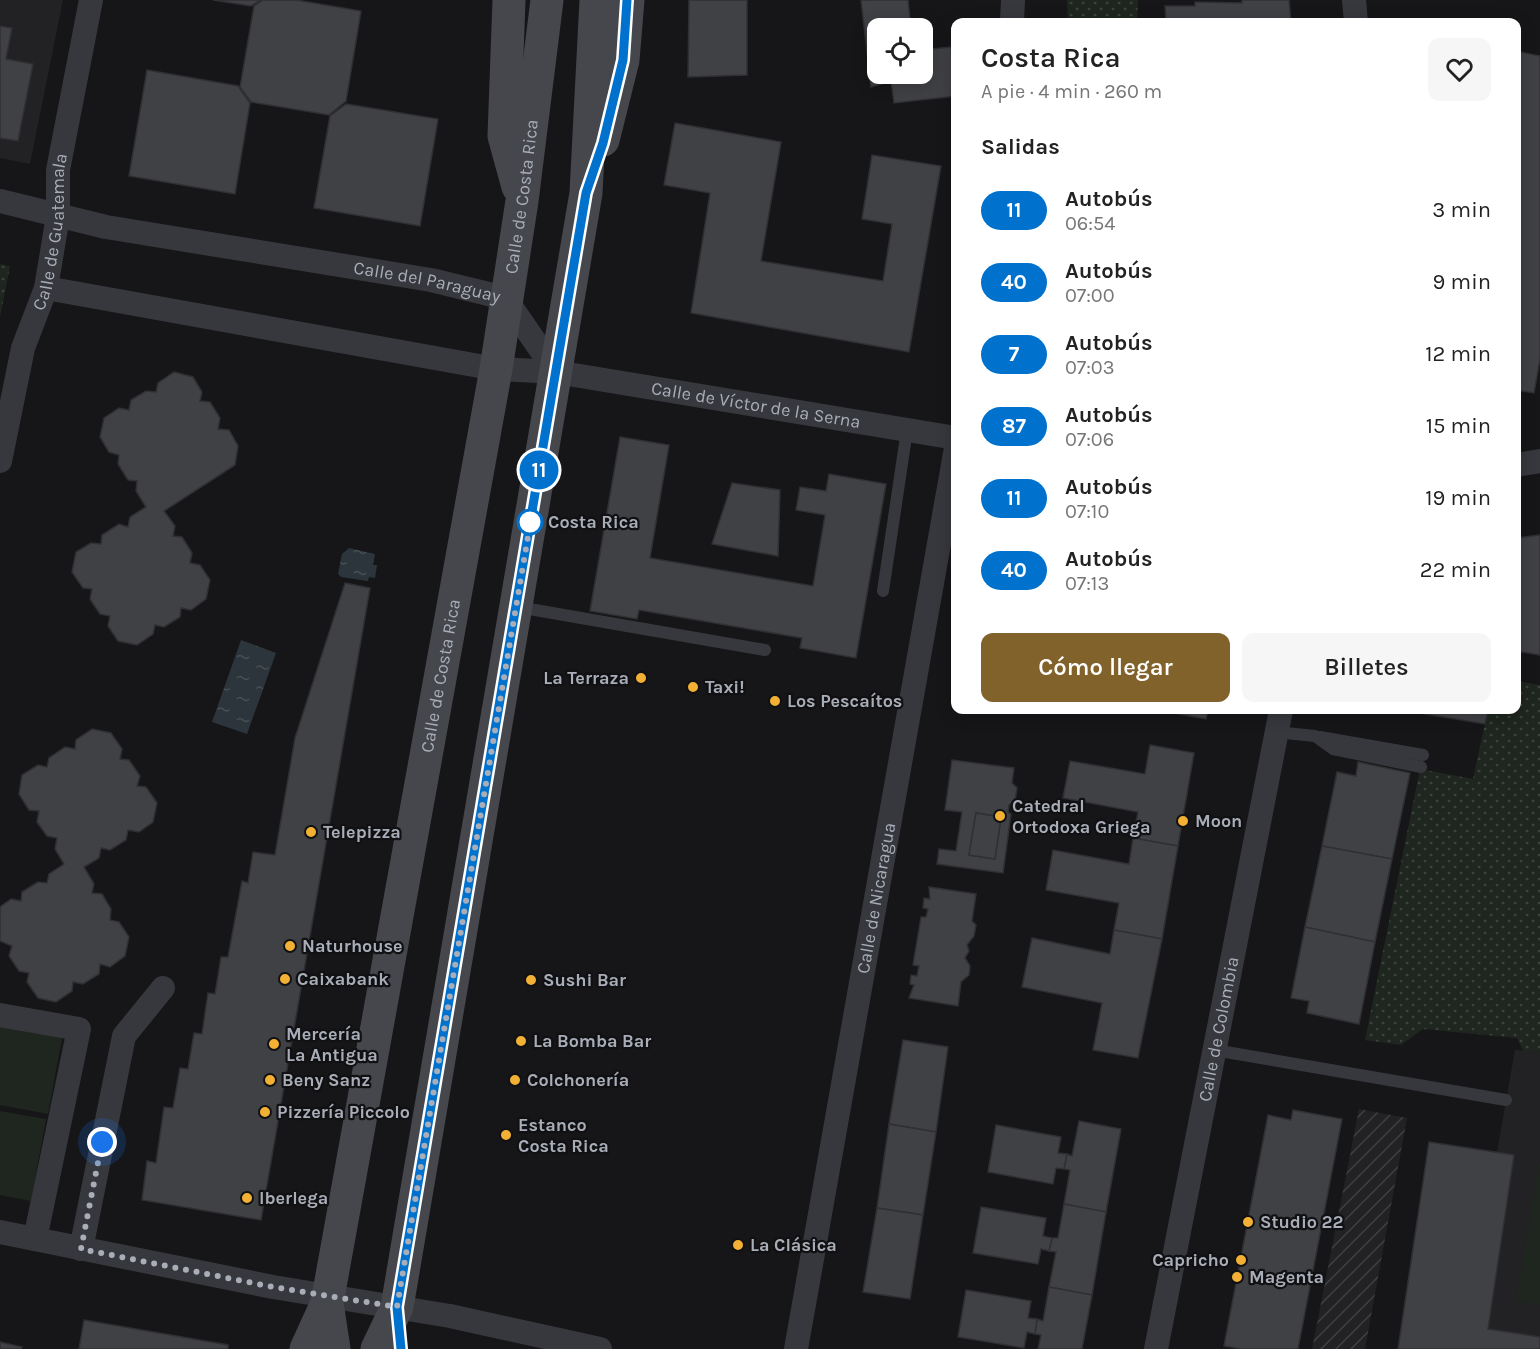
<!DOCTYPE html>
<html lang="es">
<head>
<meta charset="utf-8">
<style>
	:root { --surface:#fff; --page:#f6f6f6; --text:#222; --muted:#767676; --accent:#80622a }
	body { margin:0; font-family:Karla,sans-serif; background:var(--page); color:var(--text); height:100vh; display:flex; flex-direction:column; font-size:22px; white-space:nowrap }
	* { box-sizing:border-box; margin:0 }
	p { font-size:20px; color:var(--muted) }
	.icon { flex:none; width:33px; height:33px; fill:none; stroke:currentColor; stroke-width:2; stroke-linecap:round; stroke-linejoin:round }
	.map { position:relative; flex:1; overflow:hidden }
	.sheet { position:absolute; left:951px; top:18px; width:570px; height:696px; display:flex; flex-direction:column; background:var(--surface); border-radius:12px; box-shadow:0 3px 15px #0003 }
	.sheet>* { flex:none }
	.badge { padding:0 12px; border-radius:20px; font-size:21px; line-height:39px }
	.controls { position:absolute; left:867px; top:18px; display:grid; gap:12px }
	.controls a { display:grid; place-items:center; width:66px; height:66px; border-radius:12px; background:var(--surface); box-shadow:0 3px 15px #0003; font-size:30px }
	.you { position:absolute; width:30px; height:30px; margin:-15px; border:4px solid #fff; border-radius:50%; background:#1a73e8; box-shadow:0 0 0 9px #1a73e833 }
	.map>.badge { position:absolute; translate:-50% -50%; box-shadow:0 0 0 3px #fff }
	h2 { padding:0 30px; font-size:22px; line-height:54px }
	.round { display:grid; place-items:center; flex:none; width:63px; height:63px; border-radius:12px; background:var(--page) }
	.overview { display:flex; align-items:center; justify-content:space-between; height:102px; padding:0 30px }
	h1 { font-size:28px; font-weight:600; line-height:45px }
	.primary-button { display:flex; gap:12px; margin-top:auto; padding:12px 30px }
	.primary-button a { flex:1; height:69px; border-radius:12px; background:var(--accent); color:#fff; font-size:24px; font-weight:600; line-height:69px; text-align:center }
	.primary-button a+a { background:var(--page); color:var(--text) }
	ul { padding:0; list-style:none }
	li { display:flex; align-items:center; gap:18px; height:72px; padding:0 30px }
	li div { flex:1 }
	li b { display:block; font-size:22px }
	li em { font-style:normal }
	li .badge { min-width:66px; font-weight:700; text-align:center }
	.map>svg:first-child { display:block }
</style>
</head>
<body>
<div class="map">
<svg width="1540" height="1349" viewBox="0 0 1540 1349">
	<defs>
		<pattern id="industrial-furrows" width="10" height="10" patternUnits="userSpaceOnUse" patternTransform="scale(1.5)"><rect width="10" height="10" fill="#222225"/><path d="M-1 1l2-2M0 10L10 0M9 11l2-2" fill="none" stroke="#3f3f43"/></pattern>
		<pattern id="park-dots" width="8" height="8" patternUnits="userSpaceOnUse" patternTransform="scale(1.5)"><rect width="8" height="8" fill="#1e261f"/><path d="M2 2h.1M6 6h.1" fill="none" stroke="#3c433d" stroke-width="1.8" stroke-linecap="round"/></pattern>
		<pattern id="water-ripples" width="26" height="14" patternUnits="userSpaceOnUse" patternTransform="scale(1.5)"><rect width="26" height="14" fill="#2c353c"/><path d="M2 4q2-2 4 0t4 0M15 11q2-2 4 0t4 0" fill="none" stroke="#485056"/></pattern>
	</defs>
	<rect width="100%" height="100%" fill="#161618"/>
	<g fill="#222225">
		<polygon points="0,0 63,0 30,164 0,158"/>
		<polygon points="1515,1050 1540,1052 1540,1349 1398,1349 1429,1142 1497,1152"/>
	</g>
	<polygon fill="url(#industrial-furrows)" points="1359,1109 1407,1118 1365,1349 1312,1349"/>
	<g fill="url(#park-dots)">
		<polygon points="1067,0 1138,0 1137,22 1068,22"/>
		<polygon points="0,264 10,266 0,317"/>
		<polygon points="1517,681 1540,685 1540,1052 1523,1051 1517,1038 1423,1029 1401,1045 1365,1040 1420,769 1473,779 1488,710 1516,710"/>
	</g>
	<g fill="#1e261f">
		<polygon points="0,1021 63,1033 48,1114 0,1105"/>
		<polygon points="0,1111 46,1119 31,1201 0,1195"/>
		<polygon points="1540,1159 1540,1305 1516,1301"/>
	</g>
	<g fill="url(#water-ripples)">
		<polygon points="349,548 375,554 373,565 377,565 375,578 369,577 368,581 341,577 338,574 342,554"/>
		<polygon points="241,640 276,653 247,734 212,722"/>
	</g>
	<g fill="#404145" stroke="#303034" stroke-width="1.5" fill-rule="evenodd">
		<polygon points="213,0 261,0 251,6"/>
		<polygon points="263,0 296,0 361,11 346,101 329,115 251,102 240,87 254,6"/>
		<polygon points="689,0 747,0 747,75 688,77"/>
		<polygon points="861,0 908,0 911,28 878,28 878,74 922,74 922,50 951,47 956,96 894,103 891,81 871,87"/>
		<polygon points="1242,0 1289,0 1291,22 1166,22 1165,6 1195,6 1195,2 1242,3"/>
		<polygon points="0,26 12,28 6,59 33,64 18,141 0,138"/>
		<polygon points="1516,51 1540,56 1540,359 1534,393 1516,390"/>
		<polygon points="147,70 238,86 250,103 235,194 129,176"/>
		<polygon points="346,104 438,119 420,226 314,208 330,116"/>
		<polygon points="675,123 781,142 761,261 883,281 892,224 862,219 872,155 941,166 909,352 691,313 710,193 664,185"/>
		<polygon points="174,372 193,377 202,392 200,401 210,402 220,418 218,429 229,430 238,446 235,465 164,511 175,526 173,536 182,537 192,553 190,563 200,565 210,580 206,599 191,610 181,608 180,617 164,627 155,625 153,634 137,645 118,641 108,626 110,616 100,614 90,599 92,589 83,588 72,572 76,552 91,543 101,544 102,535 119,524 128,527 130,517 146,507 136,491 137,481 128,480 118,464 119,455 109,452 100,437 104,418 119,408 129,410 131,400 146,391 156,392 158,383"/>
		<polygon points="620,437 669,445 650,558 813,586 825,515 796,510 800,487 826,491 829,474 886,484 856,658 800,648 802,638 639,610 637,619 590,611"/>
		<polygon points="732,483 780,490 778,556 712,544"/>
		<polygon points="1540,535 1540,655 1516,651 1516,538"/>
		<polygon points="345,583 370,588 261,1220 142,1200 147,1161 156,1163 164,1107 173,1108 180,1068 188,1069 194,1033 202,1034 208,993 215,994 221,957 228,957 242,881 248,883 253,852 275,855 295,738"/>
		<polygon points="1158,710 1208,710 1206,719"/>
		<polygon points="1402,710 1488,710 1485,724"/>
		<polygon points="92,729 111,733 122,749 120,759 129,760 140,776 137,786 146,787 157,803 153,822 139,832 128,830 126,840 110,850 101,848 99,858 84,867 94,884 92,893 102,894 111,909 110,920 119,922 129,937 125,956 110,967 100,964 99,974 83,984 73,982 72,991 56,1002 38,998 27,982 29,973 19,971 9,956 12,946 0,941 0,907 11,899 21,901 22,892 38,882 47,883 49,874 64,864 55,849 57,838 47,836 37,822 39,811 29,810 19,794 22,775 38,765 47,767 49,758 65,747 75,749 76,740"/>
		<polygon points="1150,745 1194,753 1178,846 1133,838 1138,812 1063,798 1070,761 1145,774"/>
		<path d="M952,760L1014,768L1012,783L1017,788L1015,801L1009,805L1008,812L1011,814L1003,873L937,864L939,849L956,851L962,812L945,810ZM976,813L1001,817L995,859L969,855Z"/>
		<polygon points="1358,762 1410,773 1392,859 1322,846 1337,772 1356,776"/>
		<polygon points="976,813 1001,817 995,859 969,855"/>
		<polygon points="1133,838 1178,846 1162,939 1114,930 1119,903 1046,890 1053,850 1129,864"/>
		<polygon points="1322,846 1392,859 1375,942 1305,927"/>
		<polygon points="929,887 976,894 972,921 976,925 974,936 967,945 969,951 965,958 970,966 969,975 961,982 958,1006 909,998 914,985 910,984 911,975 917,976 919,966 913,965 921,917 926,917 928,909 923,908 924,898 930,899"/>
		<polygon points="1305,927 1375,942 1359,1024 1307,1013 1309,1001 1291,998"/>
		<polygon points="1114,930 1162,939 1138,1058 1093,1050 1102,1003 1022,987 1032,938 1110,954"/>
		<polygon points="903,1040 948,1047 936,1132 889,1124"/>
		<polygon points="1293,1110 1342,1119 1298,1349 1241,1349 1224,1346 1268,1115 1291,1120"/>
		<polygon points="1079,1121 1121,1129 1106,1212 1064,1204 1070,1170 1064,1169 1067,1154 1072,1156"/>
		<polygon points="889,1124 936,1132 923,1215 877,1208"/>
		<polygon points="996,1125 1061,1137 1058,1153 1067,1154 1064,1169 1056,1168 1053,1184 988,1172"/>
		<polygon points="1429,1142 1514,1155 1488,1329 1540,1337 1540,1349 1398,1349"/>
		<polygon points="1064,1204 1106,1212 1092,1295 1049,1287 1056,1252 1049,1251 1052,1238 1058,1238"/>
		<polygon points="981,1207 1046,1218 1043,1236 1052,1238 1049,1251 1041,1249 1038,1264 973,1253"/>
		<polygon points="877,1208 923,1215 910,1299 863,1292"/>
		<polygon points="1049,1287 1092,1295 1082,1349 1038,1349 1041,1335 1035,1334 1037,1319 1043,1321"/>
		<polygon points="966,1290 1031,1301 1028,1318 1037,1319 1035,1334 1027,1332 1024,1348 958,1337"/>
		<polygon points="84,1320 228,1345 228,1349 79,1349"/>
		<polygon points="0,1342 22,1347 21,1349 0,1349"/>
	</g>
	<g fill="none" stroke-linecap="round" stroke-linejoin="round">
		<g stroke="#37383d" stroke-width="12">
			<polyline points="883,591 907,430"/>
			<polyline points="518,607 765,650"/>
			<polyline points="1276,732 1315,736 1333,749 1421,767"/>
			<polyline points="1320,737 1423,755"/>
			<polyline points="1214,1050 1506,1100"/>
		</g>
		<g stroke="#37383d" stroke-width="24">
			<polyline points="1354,0 1356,22"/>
			<polyline points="1012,22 1013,0"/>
			<path id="s1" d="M0,201L106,227L431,280L505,298L556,372"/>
			<path id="s2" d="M46,288L496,369L556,372L956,438"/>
			<path id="s3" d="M0,461L23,348L46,288L58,216V170L91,0"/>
			<polyline points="1516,465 1540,461"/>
			<polyline points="0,1015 79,1029 35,1239"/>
			<polyline points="0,1232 273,1287 450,1316 600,1349"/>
			<polyline points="81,1249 124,1036 163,988"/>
			<path id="s4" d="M796,1349L956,448"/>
			<path id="s5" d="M1156,1349L1281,710"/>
		</g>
		<g stroke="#45474d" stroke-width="33">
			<polyline points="509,0 504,136 518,187"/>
			<polyline points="603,140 623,60 628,0"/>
			<polyline points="306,1349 327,1303"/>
			<path id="s6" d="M334,1349L327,1303L496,369L522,201L547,0"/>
			<polyline points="377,1349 397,1307 586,193 596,0"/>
		</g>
	</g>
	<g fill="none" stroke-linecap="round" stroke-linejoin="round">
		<defs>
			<polyline id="line" points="401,1349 397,1307 586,193 603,143 623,60 627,0"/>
		</defs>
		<use href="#line" stroke="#fff" stroke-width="14"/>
		<use href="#line" stroke="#0072ce" stroke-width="9"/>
		<polyline stroke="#a8adb8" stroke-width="6" stroke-dasharray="0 10.8" points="102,1142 81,1249 273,1287 397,1307 532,513 530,522"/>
	</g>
	<circle fill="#fff" stroke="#0072ce" stroke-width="3" cx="530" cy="522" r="12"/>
	<g fill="#f2b134" stroke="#111113" stroke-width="2">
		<circle cx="641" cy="678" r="6"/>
		<circle cx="693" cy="687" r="6"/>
		<circle cx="775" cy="701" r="6"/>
		<circle cx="1000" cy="816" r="6"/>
		<circle cx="1183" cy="821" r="6"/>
		<circle cx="311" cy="832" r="6"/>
		<circle cx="290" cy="946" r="6"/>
		<circle cx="285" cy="979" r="6"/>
		<circle cx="531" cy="980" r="6"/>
		<circle cx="521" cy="1041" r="6"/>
		<circle cx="274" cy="1044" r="6"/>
		<circle cx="270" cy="1080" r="6"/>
		<circle cx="515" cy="1080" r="6"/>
		<circle cx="265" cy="1112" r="6"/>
		<circle cx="506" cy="1135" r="6"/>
		<circle cx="247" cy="1198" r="6"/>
		<circle cx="1248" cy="1222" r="6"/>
		<circle cx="738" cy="1245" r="6"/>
		<circle cx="1241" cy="1260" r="6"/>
		<circle cx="1237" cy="1277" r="6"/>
	</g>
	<g text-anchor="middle" stroke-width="4.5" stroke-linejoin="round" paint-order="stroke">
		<g font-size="18" fill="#a8adb8" stroke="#111113">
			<text dy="6" stroke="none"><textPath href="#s6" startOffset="1170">Calle de Costa Rica</textPath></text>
			<text dy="6" stroke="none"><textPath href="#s3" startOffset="236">Calle de Guatemala</textPath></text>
			<text dy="6" stroke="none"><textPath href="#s1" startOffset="435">Calle del Paraguay</textPath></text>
			<text dy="6" stroke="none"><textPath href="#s2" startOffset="720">Calle de Víctor de la Serna</textPath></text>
			<text dy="6" stroke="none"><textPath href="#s6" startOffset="684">Calle de Costa Rica</textPath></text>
			<text dy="6" stroke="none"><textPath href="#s4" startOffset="458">Calle de Nicaragua</textPath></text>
			<text dy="6" stroke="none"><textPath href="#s5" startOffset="326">Calle de Colombia</textPath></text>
		</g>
		<g font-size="18" font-weight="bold" fill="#a8adb8" stroke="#111113" text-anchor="start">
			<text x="548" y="528">Costa Rica</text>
		</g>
		<g font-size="18" font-weight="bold" fill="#a8adb8" stroke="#111113" text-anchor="start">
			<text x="629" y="684" text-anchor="end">La Terraza</text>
			<text x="705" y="693">Taxi!</text>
			<text x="787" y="707">Los Pescaítos</text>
			<text x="1012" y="812">Catedral<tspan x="1012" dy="21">Ortodoxa Griega</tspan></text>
			<text x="1195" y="827">Moon</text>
			<text x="323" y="838">Telepizza</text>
			<text x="302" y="952">Naturhouse</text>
			<text x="297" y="985">Caixabank</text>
			<text x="543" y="986">Sushi Bar</text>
			<text x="286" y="1040">Mercería<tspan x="286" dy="21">La Antigua</tspan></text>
			<text x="533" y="1047">La Bomba Bar</text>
			<text x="282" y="1086">Beny Sanz</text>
			<text x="527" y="1086">Colchonería</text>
			<text x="277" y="1118">Pizzería Piccolo</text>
			<text x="518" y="1131">Estanco<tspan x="518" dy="21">Costa Rica</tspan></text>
			<text x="259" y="1204">Iberlega</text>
			<text x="1260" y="1228">Studio 22</text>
			<text x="750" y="1251">La Clásica</text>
			<text x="1229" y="1266" text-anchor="end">Capricho</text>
			<text x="1249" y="1283">Magenta</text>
		</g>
	</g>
</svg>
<div class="controls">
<a><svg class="icon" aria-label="locate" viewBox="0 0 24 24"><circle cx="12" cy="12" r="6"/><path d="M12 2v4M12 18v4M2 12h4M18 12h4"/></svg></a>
</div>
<div class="you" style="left:102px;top:1142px"></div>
<b class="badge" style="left:539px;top:470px;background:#0072ce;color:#fff">11</b>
<section class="sheet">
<div class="overview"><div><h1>Costa Rica</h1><p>A pie · 4 min · 260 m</p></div><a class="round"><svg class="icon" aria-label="heart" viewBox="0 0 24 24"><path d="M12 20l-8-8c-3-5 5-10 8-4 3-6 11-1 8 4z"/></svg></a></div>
<h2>Salidas</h2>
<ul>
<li><span class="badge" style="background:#0072ce;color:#fff">11</span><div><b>Autobús</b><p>06:54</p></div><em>3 min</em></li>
<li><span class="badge" style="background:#0072ce;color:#fff">40</span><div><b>Autobús</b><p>07:00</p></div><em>9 min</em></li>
<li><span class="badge" style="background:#0072ce;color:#fff">7</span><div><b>Autobús</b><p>07:03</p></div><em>12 min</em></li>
<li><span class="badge" style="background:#0072ce;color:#fff">87</span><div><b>Autobús</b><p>07:06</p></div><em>15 min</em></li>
<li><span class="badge" style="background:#0072ce;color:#fff">11</span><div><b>Autobús</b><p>07:10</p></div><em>19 min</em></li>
<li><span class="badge" style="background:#0072ce;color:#fff">40</span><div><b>Autobús</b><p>07:13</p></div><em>22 min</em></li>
</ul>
<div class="primary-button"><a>Cómo llegar</a><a>Billetes</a></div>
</section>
</div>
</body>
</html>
